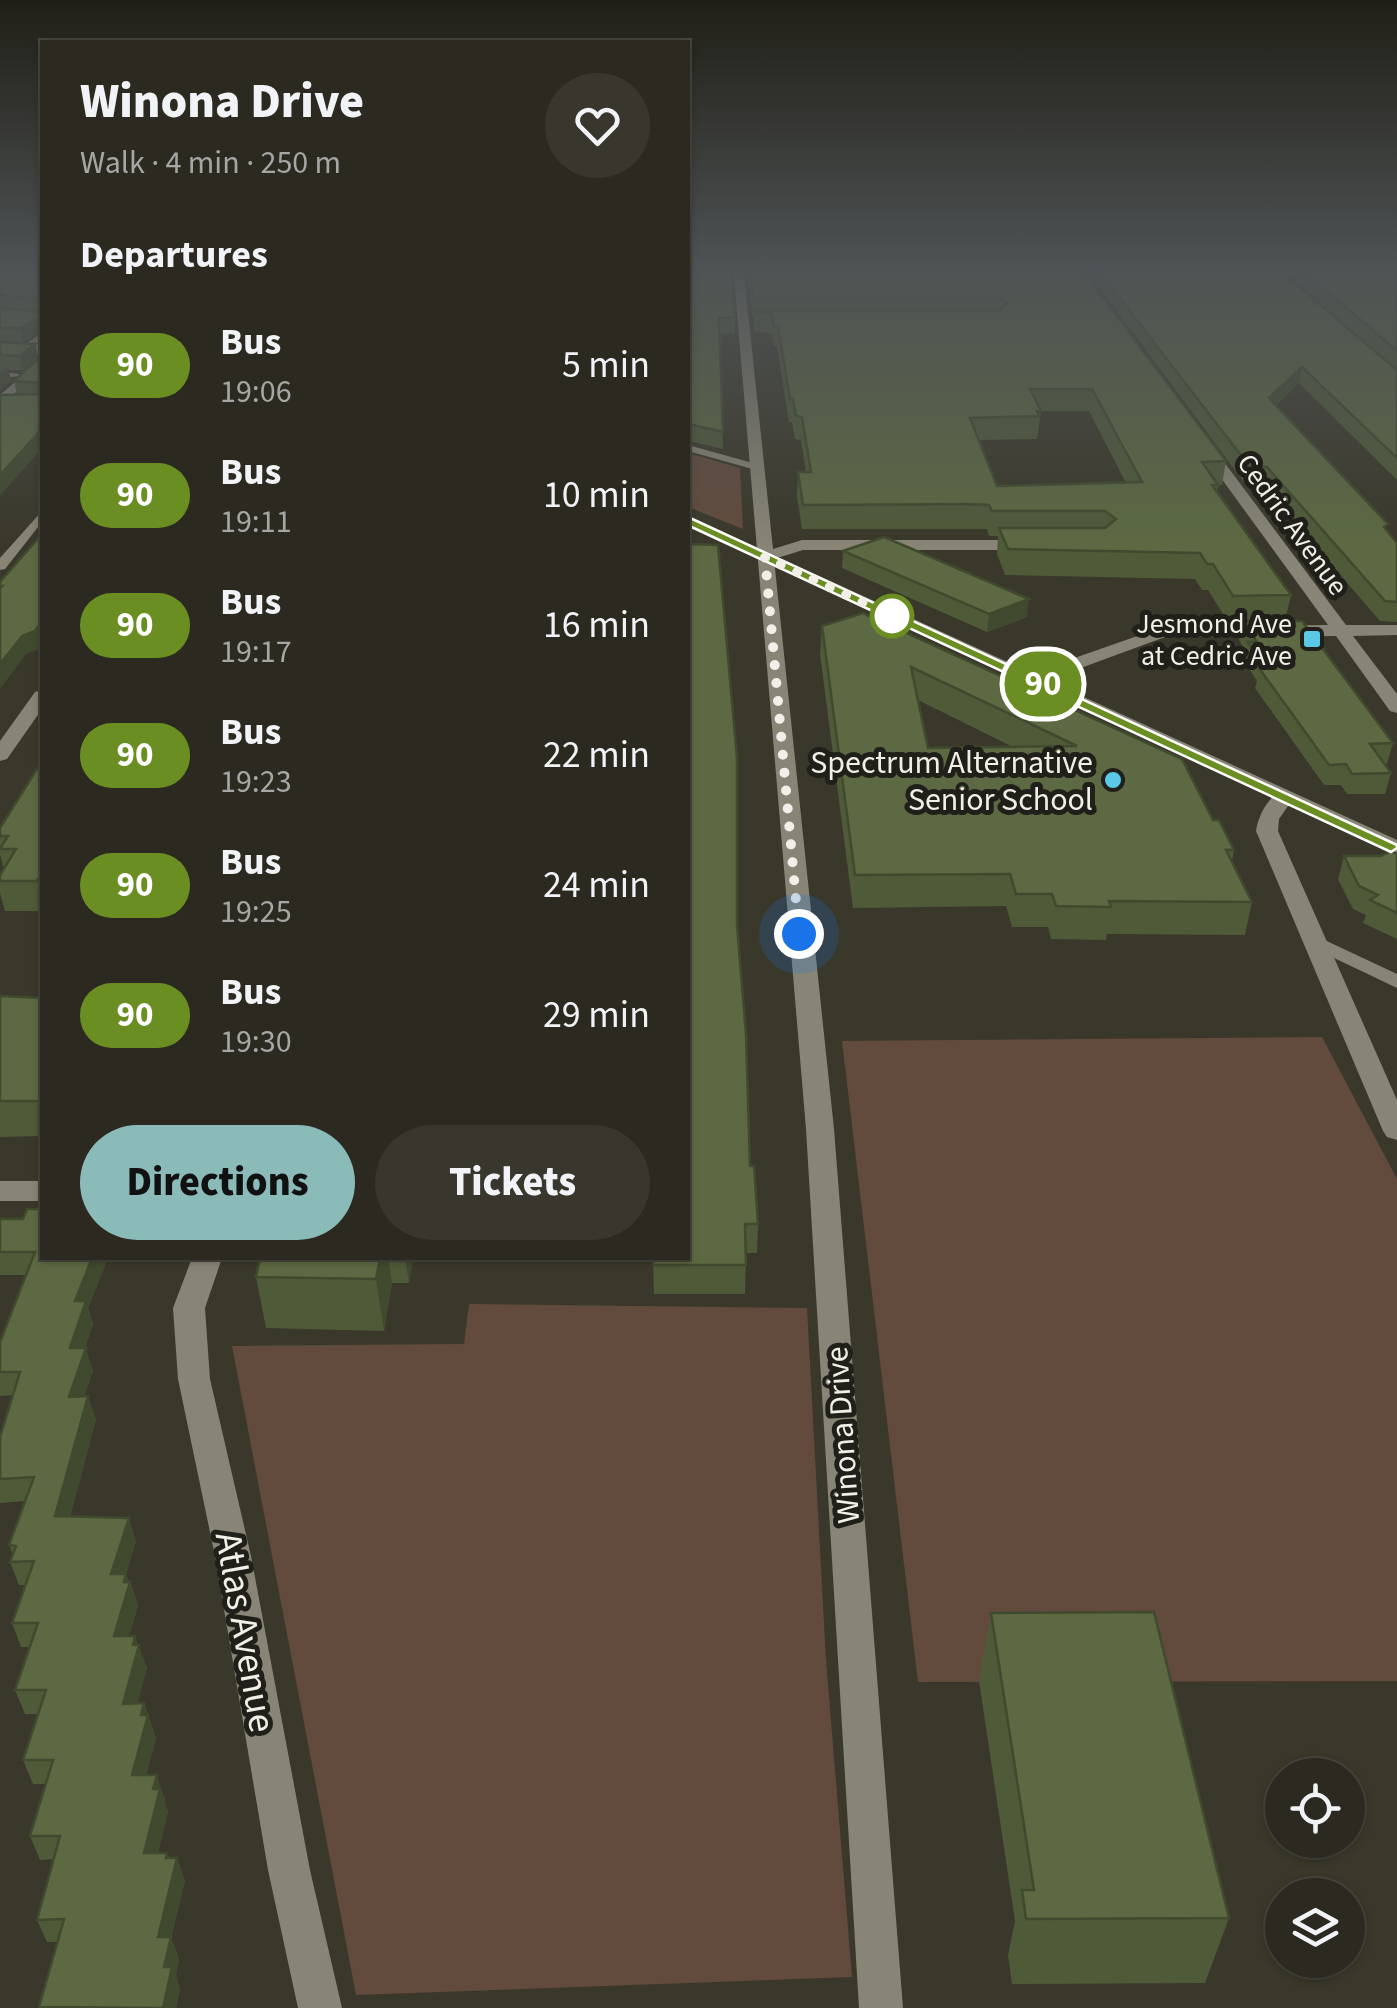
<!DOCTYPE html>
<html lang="en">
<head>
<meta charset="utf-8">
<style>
	:root { --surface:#2c2a20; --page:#38362d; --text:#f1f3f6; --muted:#a6a7a5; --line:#48463e; --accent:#8bbbb9 }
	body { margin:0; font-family:"Source Sans 3",sans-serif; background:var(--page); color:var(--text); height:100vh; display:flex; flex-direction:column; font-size:38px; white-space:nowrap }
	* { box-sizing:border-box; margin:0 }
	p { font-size:32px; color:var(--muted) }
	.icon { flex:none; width:55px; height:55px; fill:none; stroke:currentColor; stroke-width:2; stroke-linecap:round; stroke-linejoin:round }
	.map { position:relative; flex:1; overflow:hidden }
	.drawer { position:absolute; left:40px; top:40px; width:650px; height:1220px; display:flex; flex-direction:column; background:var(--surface); border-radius:0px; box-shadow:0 2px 8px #0004,0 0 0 2px var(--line) }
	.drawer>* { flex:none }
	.badge { padding:0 20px; border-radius:32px; font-size:35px; line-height:65px }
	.tools { position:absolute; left:1265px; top:1758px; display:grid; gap:20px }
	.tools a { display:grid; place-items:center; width:100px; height:100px; border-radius:50%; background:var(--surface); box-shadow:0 2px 8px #0004,0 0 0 2px var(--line); font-size:50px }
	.you { position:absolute; width:50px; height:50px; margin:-25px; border:8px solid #fff; border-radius:50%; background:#1a73e8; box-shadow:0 0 0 15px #1a73e833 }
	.map>.badge { position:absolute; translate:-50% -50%; box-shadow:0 0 0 5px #fff }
	h2 { padding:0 40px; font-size:38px; line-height:90px }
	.round { display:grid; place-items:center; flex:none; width:105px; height:105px; border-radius:52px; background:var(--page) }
	.head { display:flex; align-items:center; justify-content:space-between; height:170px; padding:0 40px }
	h1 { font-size:48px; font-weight:800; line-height:75px }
	.button { display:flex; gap:20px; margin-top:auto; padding:20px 40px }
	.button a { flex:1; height:115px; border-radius:60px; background:var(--accent); color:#111; font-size:40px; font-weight:800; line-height:115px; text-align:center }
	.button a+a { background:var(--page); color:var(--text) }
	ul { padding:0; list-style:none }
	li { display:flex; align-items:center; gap:30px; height:130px; padding:0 40px }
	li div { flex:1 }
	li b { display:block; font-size:38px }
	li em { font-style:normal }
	li .badge { min-width:110px; font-weight:700; text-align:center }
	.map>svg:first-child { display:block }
</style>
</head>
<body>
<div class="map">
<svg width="1397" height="2008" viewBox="0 0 1397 2008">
	<rect width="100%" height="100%" fill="#3a382a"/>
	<g fill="#624b3d">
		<polygon points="688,453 740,468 743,529 688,507"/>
		<polygon points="1322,1037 1397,1179 1397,1681 918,1682 842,1041"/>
		<polygon points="469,1304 807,1308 826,1660 852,1977 356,1995 232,1346 464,1344"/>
	</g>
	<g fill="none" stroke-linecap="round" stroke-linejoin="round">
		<g fill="#888576" fill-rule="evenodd">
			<polygon points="0,372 30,375 0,378"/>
			<polygon points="688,445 760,465 762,467 756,470 688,451"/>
			<polygon points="42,511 42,522 5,569 0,570 0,558"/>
			<polygon points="1316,936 1397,974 1397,988 1309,946 1306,942"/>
		</g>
		<g fill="#888576" fill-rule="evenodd">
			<polygon points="733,265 743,265 773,549 802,540 1031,540 1039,545 1031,550 803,550 774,559 834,1129 903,2008 859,2008 806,1129"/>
			<polygon points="1252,271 1397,271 1397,277 1248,276"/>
			<polygon points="42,332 42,342 30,353 22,353 22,347"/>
			<polygon points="42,359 42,369 0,406 0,395"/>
			<polygon points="1204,441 1209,442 1346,625 1397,625 1397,635 1353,636 1397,694 1397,713 1390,711 1336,636 1165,637 1040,683 1026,683 1026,675 1163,627 1328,625 1197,445"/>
			<polygon points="42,690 42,709 7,759 0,761 0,741 35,692"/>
			<path d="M1285,790L1295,796L1279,819L1278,831L1397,1100V1140L1387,1137L1383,1131L1256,831C1258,816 1269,794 1285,790Z"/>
			<rect x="0" y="1181" width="42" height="20"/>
			<polygon points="192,1258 222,1258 205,1308 210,1379 251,1556 310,1870 342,2008 298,2008 268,1870 215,1556 178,1379 173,1308"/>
		</g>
		<g fill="#888576" fill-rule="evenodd">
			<polygon points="0,344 42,347 42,354 0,352"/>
			<polygon points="688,516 1397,840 1397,855 688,527"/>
		</g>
	</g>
	<g fill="#4f5a39" fill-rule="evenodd">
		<polygon points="0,265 42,265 42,331 23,342 0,341"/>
		<polygon points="688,265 735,318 735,334 720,333 723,449 689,441 688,444"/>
		<path d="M748,265H1078L1226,461L1222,485H1218L1217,490L1291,595L1285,621L1393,743L1387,764H1384L1391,773L1385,794H1347L1341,785H1324L1255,688L1257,681L1244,661L1246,651L1239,640L1243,622H1228L1208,590H1202L1195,579L1005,575L997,554L998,536H989L987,529H802L797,496L798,472H806L801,440L795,439L792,422H789L777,346H774L772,334L754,331V317H752ZM1041,411H1089L1126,483L997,486L979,440L1037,439Z"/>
		<polygon points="1153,265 1397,265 1397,370 1296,281 1299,267 1353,267"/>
		<polygon points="1095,266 1397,370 1397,480 1299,383 1276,405 1397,543 1397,622 1380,621 1263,485 1246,485 1094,280"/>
		<polygon points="0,342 35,344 38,358 23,370 8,370 11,381 0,390"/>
		<polygon points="42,355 42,448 0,495 0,395 17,394 14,381"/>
		<polygon points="843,551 1027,617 987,632 842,568"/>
		<path d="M863,613L1213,820L1234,850L1232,861L1252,902L1245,935L1107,934L1106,940L1051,939L1048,927H1012L1006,906L853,908L820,654L822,626ZM918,700L1013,747L928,748Z"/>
		<polygon points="42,761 42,911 5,911 0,893 0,875 5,866 3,866 0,854 0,828"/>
		<polygon points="1397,854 1397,939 1363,923 1366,915 1353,909 1338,879 1344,856 1381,856"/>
		<polygon points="737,925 750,1166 758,1224 757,1253 746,1253 745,1294 654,1294 653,1258"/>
		<polygon points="0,996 42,998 42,1136 0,1137"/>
		<polygon points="0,1219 108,1258 88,1308 93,1324 85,1348 93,1371 84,1396 96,1419 70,1517 136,1541 126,1574 129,1582 130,1582 138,1606 129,1636 138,1645 147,1668 137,1704 144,1703 156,1738 146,1775 165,1798 164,1801 168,1812 158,1853 167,1853 169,1858 177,1858 185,1881 171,1938 179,1959 176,1976 180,1989 176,2008 39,2007 58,1942 47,1942 37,1920 54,1859 40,1860 30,1836 46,1784 33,1784 23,1760 38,1714 25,1714 15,1690 30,1647 21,1647 12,1623 26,1585 19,1585 10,1562 13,1555 9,1545 25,1501 0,1503 0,1437 13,1395 0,1396 0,1342 26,1275 0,1275"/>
		<polygon points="260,1258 413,1258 409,1283 392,1283 384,1331 266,1328 256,1277"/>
		<polygon points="991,1613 1229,1918 1205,1983 1012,1984 1008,1955 1015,1921 979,1681"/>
	</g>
	<g fill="#404a2e">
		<polygon points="42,316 42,331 23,342 20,328"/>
		<polygon points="35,344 38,358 23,370 20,356"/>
		<polygon points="8,366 11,381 0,390 0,373"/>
		<polygon points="1302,367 1299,383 1266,415 1269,398"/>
		<polygon points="40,431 42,448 0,495 0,475"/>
		<polygon points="1029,599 1027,617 987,632 989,614"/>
		<polygon points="42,621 42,644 39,649 26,654 0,689 0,664 22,636"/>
		<polygon points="42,872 42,901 37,881"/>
		<polygon points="92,1258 108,1258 88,1308 93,1324 77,1372 70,1348 75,1301"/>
		<polygon points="380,1258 388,1258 392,1283 384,1331 376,1279"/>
		<polygon points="405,1258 413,1258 409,1283"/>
		<polygon points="86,1348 93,1371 76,1420 69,1397"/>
		<polygon points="88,1396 96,1419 64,1540 55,1516"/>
		<polygon points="129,1518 136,1541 118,1598 111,1574"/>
		<polygon points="126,1574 138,1606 122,1660 114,1636"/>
		<polygon points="135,1636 147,1668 131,1727 123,1704"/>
		<polygon points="144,1703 156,1738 140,1798 132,1775"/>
		<polygon points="157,1775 168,1812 152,1876 144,1853"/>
		<polygon points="167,1853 174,1872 177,1858 185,1881 171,1938 179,1959 176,1976 180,1989 176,2008 163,2008 164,1967 158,1937"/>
	</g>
	<g fill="#5c6942" stroke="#404a2e" stroke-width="2.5" fill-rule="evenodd">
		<polygon points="0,265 42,265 42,302 40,299 0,295"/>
		<polygon points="688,265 731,265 735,318 719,318 723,432 689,424 688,427"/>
		<path d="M749,265H1078L1226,461L1202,462L1218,485H1212L1291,595L1233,596L1213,564H1207L1200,553L1008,549L999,528H1105L1116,519L1105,511H992L989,505L971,504L803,505L798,472H811L802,417L796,416L793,399H790L778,326H774L772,314L754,311H999L1008,303L999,298H753ZM1030,389H1092L1142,482L997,486L970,418L1039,416L1037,411H1041Z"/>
		<polygon points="1095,266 1275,267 1397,370 1397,458 1302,367 1269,398 1388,524 1384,527 1397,543 1397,602 1385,601 1267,467 1250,467"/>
		<polygon points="1299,267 1397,267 1397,351"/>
		<polygon points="42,304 42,346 42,316 20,328 0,328 0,308 39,312"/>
		<polygon points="0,342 35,344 20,356 0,355"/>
		<polygon points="42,355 42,431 40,431 0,475 0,395 41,394 41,383 14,381"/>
		<polygon points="42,534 42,621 35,631 22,636 0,664 0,588 2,586 0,586 0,582"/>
		<polygon points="884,537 1029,599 989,614 843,551"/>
		<polygon points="688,544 718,545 737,758 737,925 746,1034 750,1166 754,1166 758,1224 745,1224 746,1265 653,1265 653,1258 688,1258"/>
		<path d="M863,613L1182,759L1213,820H1219L1234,850H1226L1252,902L1109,901L1111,907L1056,906L1052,894H1016L1010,874L855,875L822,626ZM911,667L1077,746L928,748Z"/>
		<polygon points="1243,621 1302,621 1393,743 1370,744 1391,773 1352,774 1346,764 1329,765 1259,668 1265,668 1248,642 1257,642"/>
		<polygon points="42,761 42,872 37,881 0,881 0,875 16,849 0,849 8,836 0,836 0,828"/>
		<polygon points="1391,851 1397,854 1397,913 1370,900 1378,895 1359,886 1344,856 1381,856"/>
		<polygon points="0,996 42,998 42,1101 0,1101"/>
		<polygon points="27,1209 42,1209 42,1258 92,1258 75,1301 86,1301 70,1348 86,1348 69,1397 88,1396 55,1516 129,1518 111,1574 126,1574 124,1582 130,1582 114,1636 135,1636 133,1645 139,1645 123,1704 144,1703 141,1715 148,1715 132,1775 157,1775 153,1789 160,1789 144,1853 167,1853 166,1858 177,1858 158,1937 171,1937 164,1967 172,1967 163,2008 39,2007 64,1919 37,1920 60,1836 30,1836 53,1760 23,1760 46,1690 15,1690 38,1623 12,1623 34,1561 10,1562 16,1546 9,1545 34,1477 0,1479 0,1437 20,1372 0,1372 0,1342 35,1252 0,1252 0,1219 23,1219"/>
		<polygon points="260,1258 380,1258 376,1279 256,1277"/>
		<polygon points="1154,1612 1229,1918 1026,1919 1022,1890 1034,1890 991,1613"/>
	</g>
	<linearGradient id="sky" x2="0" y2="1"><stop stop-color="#201f17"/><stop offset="0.49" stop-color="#4f5355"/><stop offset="1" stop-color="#4f5355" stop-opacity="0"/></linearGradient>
	<rect width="1397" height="546" fill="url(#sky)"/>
	<polygon fill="#6b8e23" stroke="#fff" stroke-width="2.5" points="688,517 1397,845 1397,848 1391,852 683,523"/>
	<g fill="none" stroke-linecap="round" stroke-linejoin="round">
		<polyline stroke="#f1efe7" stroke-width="10" stroke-dasharray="0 18" points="799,934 765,557 905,622 892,616"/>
	</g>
	<circle fill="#fff" stroke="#6b8e23" stroke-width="5" cx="892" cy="616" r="20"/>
	<g fill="#5ac8e6" stroke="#201f19" stroke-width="4">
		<rect x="1302" y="629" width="20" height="20" rx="5"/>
		<circle cx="1113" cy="780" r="10"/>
	</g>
	<g text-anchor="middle" stroke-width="10" stroke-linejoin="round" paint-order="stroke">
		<g font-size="28" fill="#f1efe7" stroke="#201f19">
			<text transform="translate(1293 524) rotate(54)" y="10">Cedric Avenue</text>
		</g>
		<g font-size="28" fill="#f1efe7" stroke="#201f19" text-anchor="end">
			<text x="1292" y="633">Jesmond Ave<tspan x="1292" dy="32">at Cedric Ave</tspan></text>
		</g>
		<g font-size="32" fill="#f1efe7" stroke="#201f19" text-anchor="end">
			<text x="1093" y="773">Spectrum Alternative<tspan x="1093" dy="37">Senior School</tspan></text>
		</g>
		<g font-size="32" fill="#f1efe7" stroke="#201f19">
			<text transform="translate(842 1435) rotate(-94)" y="11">Winona Drive</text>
		</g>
		<g font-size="38" fill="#f1efe7" stroke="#201f19">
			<text transform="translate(246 1632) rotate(80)" y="13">Atlas Avenue</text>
		</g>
	</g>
</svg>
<div class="tools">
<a><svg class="icon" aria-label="locate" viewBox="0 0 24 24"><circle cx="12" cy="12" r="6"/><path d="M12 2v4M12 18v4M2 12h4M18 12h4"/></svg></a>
<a><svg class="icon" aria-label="layers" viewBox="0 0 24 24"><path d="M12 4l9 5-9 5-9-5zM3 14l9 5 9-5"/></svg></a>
</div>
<div class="you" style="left:799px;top:934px"></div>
<b class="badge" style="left:1043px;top:684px;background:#6b8e23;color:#fff">90</b>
<section class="drawer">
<div class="head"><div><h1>Winona Drive</h1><p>Walk · 4 min · 250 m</p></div><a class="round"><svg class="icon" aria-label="heart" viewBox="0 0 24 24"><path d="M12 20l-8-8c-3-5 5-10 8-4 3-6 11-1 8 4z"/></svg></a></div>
<h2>Departures</h2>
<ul>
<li><span class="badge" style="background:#6b8e23;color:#fff">90</span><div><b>Bus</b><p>19:06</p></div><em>5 min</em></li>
<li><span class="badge" style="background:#6b8e23;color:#fff">90</span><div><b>Bus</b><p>19:11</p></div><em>10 min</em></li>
<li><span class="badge" style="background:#6b8e23;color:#fff">90</span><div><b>Bus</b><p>19:17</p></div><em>16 min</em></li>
<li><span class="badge" style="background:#6b8e23;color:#fff">90</span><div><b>Bus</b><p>19:23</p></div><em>22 min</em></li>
<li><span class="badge" style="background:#6b8e23;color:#fff">90</span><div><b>Bus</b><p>19:25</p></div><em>24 min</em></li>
<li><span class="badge" style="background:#6b8e23;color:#fff">90</span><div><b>Bus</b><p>19:30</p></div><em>29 min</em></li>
</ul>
<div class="button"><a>Directions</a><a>Tickets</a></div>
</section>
</div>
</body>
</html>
